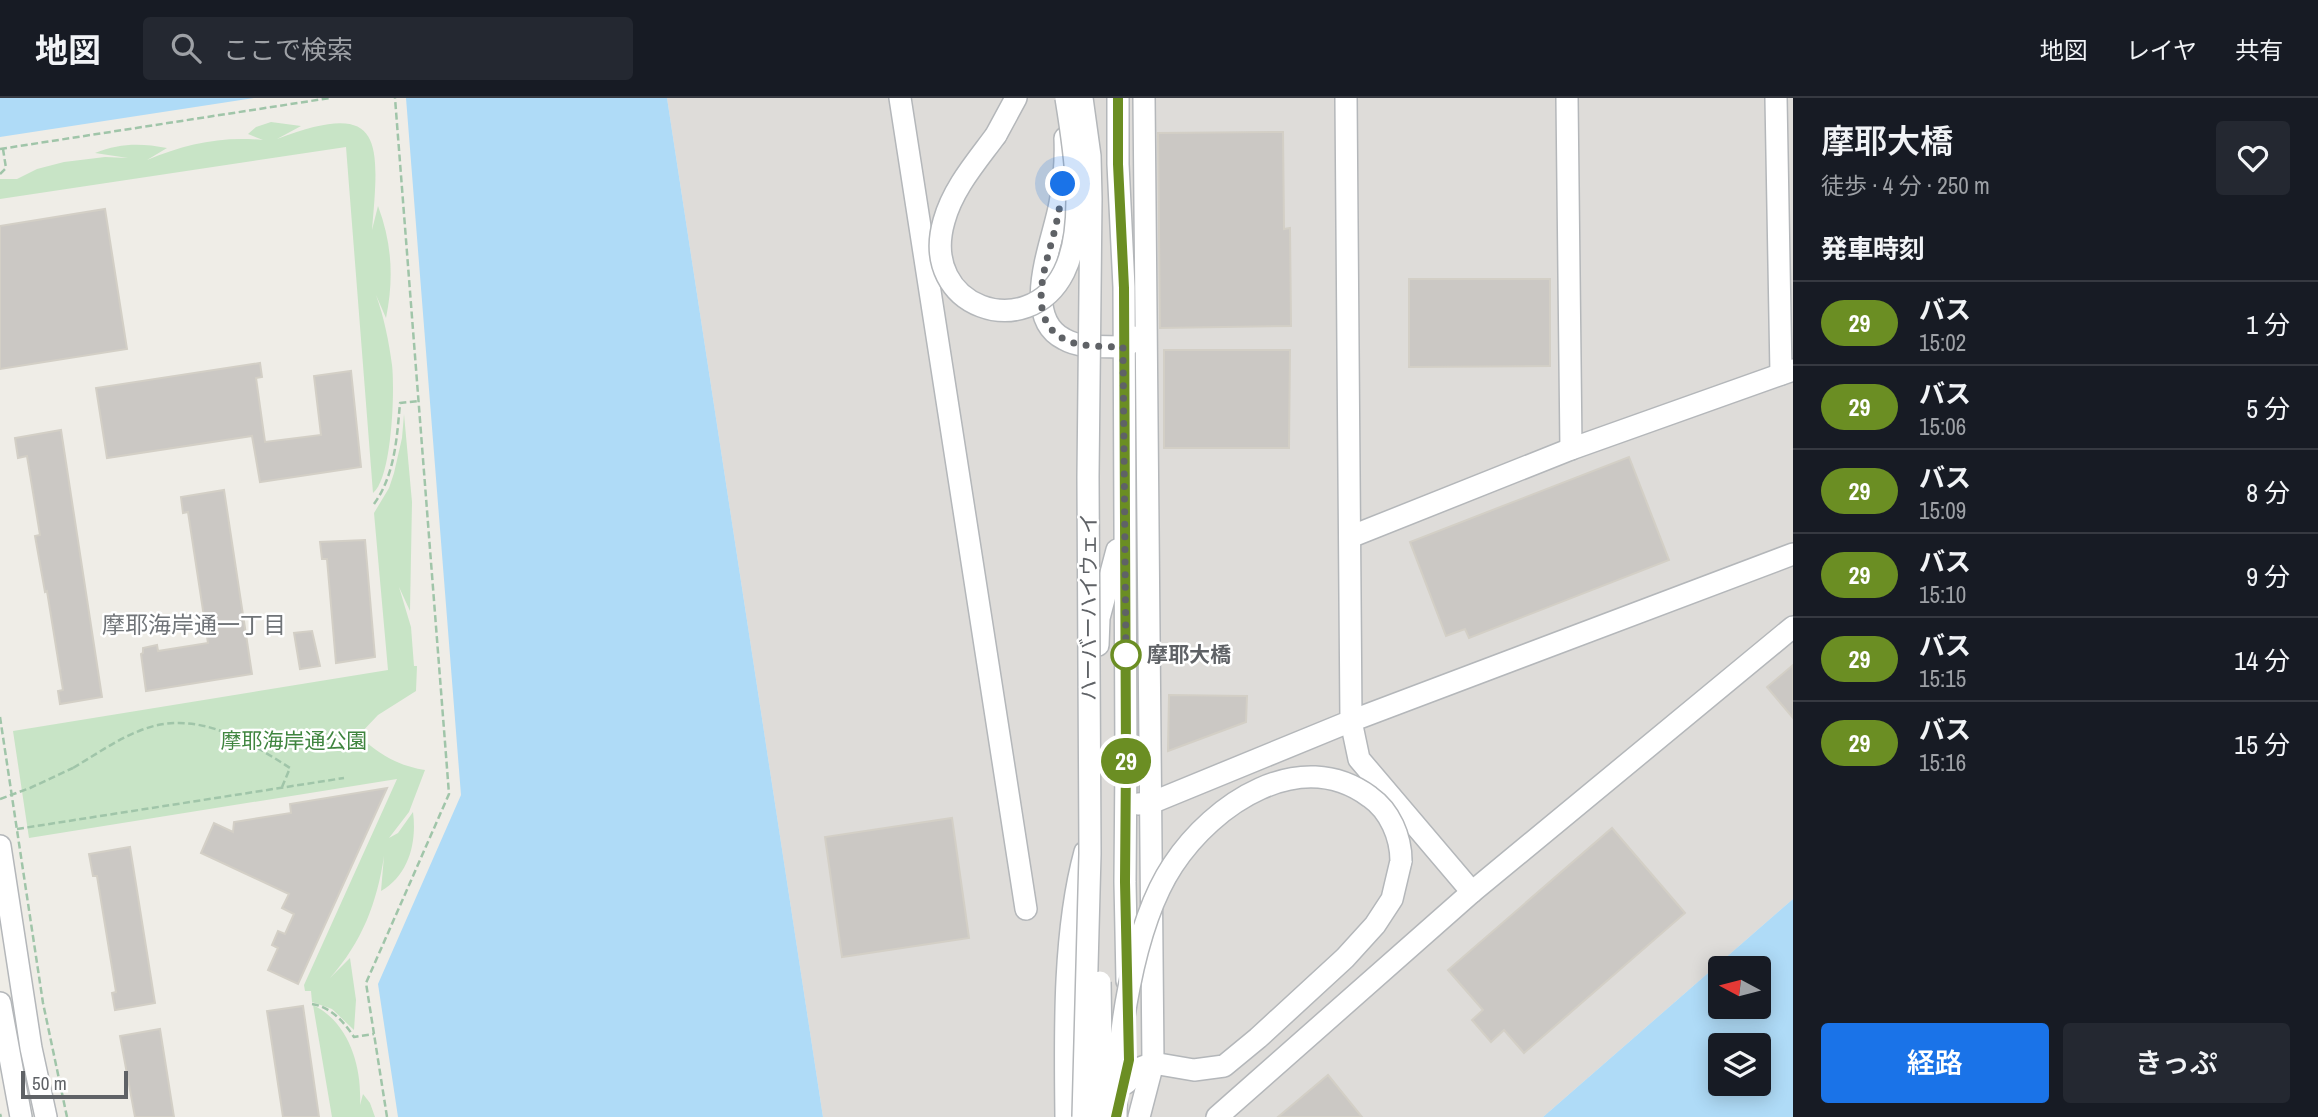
<!DOCTYPE html>
<html lang="ja">
<head>
<meta charset="utf-8">
<style>
	:root { --surface:#171b24; --page:#242831; --text:#f1f3f6; --muted:#9ea1a6; --line:#363941; --accent:#1a73e8 }
	body { margin:0; font-family:"Archivo Narrow","Noto Sans JP",sans-serif; background:var(--page); color:var(--text); height:100vh; display:flex; flex-direction:column; font-size:26px; white-space:nowrap }
	* { box-sizing:border-box; margin:0 }
	p { font-size:23px; color:var(--muted) }
	.icon { flex:none; width:38px; height:38px; fill:none; stroke:currentColor; stroke-width:2; stroke-linecap:round; stroke-linejoin:round }
	.map { position:relative; flex:1; overflow:hidden }
	.details { display:flex; flex-direction:column; background:var(--surface); width:525px }
	.details>* { flex:none }
	.badge { padding:0 14px; border-radius:23px; font-size:24px; line-height:46px }
	.needle { width:46px; rotate:277deg }
	.controls { position:absolute; left:1708px; top:858px; display:grid; gap:14px }
	.controls a { display:grid; place-items:center; width:63px; height:63px; border-radius:7px; background:var(--surface); box-shadow:0 4px 18px #0003; font-size:35px }
	.scale { position:absolute; left:21px; bottom:18px; width:107px; box-sizing:border-box; padding-left:7px; border:4px solid #5f6266; border-top:0; font-size:19px; line-height:24px; white-space:nowrap; color:#5f6266; -webkit-text-stroke:5px #fff; paint-order:stroke }
	.you { position:absolute; width:35px; height:35px; margin:-18px; border:5px solid #fff; border-radius:50%; background:#1a73e8; box-shadow:0 0 0 10px #1a73e833 }
	.map>.badge { position:absolute; translate:-50% -50%; box-shadow:0 0 0 4px #fff }
	h2 { padding:0 28px; font-size:26px; line-height:63px }
	.round { display:grid; place-items:center; flex:none; width:74px; height:74px; border-radius:7px; background:var(--page) }
	.summary { display:flex; align-items:center; justify-content:space-between; height:119px; padding:0 28px }
	h1 { font-size:33px; font-weight:600; line-height:52px }
	.action { display:flex; gap:14px; margin-top:auto; padding:14px 28px }
	.action a { flex:1; height:80px; border-radius:7px; background:var(--accent); color:#fff; font-size:28px; font-weight:600; line-height:80px; text-align:center }
	.action a+a { background:var(--page); color:var(--text) }
	ul { padding:0; list-style:none }
	li { display:flex; align-items:center; gap:21px; height:84px; padding:0 28px; border-top:2px solid var(--line) }
	li div { flex:1 }
	li b { display:block; font-size:26px }
	li em { font-style:normal }
	li .badge { min-width:77px; font-weight:700; text-align:center }
	header { display:flex; align-items:center; gap:42px; box-sizing:border-box; height:98px; padding:0 35px; background:var(--surface); border-bottom:2px solid var(--line) }
	header strong { font-size:33px }
	nav { display:flex; gap:38px; margin-inline-start:auto; font-size:24px }
	.search { width:490px; height:63px; background:var(--page); display:flex; align-items:center; gap:18px; box-sizing:border-box; padding:0 24px; border-radius:7px; color:var(--muted); font-size:26px }
	main { display:flex; flex:1; min-height:0 }
	.map>svg:first-child { display:block }
</style>
</head>
<body>
<header>
<strong>地図</strong>
<div class="search"><svg class="icon" aria-label="search" viewBox="0 0 24 24"><circle cx="10" cy="10" r="6"/><path d="M15 15l6 6"/></svg>ここで検索</div>
<nav><a>地図</a><a>レイヤ</a><a>共有</a></nav>
</header>
<main>
<div class="map">
<svg width="1793" height="1019" viewBox="0 0 1793 1019">
	<rect width="100%" height="100%" fill="#efede7"/>
	<polygon fill="#dedcd9" points="667,0 1793,0 1793,801 1543,1019 823,1019"/>
	<g fill="#c8e4c6">
		<path d="M271,24L301,28L277,41C383,1 380,40 372,132L378,108C392,145 394,181 386,220L376,197C384,219 389,244 392,267C395,292 392,380 373,395L346,49L0,101V81H17L37,71L64,64L105,59L128,60L95,55C120,45 141,45 167,50L147,62C185,46 221,38 263,42L248,36L256,29Z"/>
		<path d="M404,316L412,404L410,513L399,489L411,529L414,568H417L416,593L378,617L359,637C377,656 399,668 425,672L409,714L389,740L398,735L413,714C417,744 409,777 381,793L384,758C377,805 362,844 330,880L350,860L356,902L354,932L332,911L312,904L311,893H305L304,887L397,681L29,740L13,633L388,572L374,415L389,390L394,375L402,340Z"/>
		<path d="M313,907C350,925 362,970 360,1007L363,996L370,1005L375,1019H332Z"/>
	</g>
	<g fill="#afdbf7" fill-rule="evenodd">
		<polygon points="0,0 254,0 0,39"/>
		<polygon points="406,0 667,0 823,1019 398,1019 378,886 461,697"/>
		<path d="M1793,801V1019H1543ZM1720,870H1759V908H1720ZM1720,947H1759V985H1720Z"/>
	</g>
	<g fill="#cbc8c4" stroke="#d3cfc6" stroke-width="2">
		<polygon points="1283,34 1284,131 1290,130 1291,228 1160,230 1158,35"/>
		<polygon points="105,111 127,251 0,271 0,128"/>
		<polygon points="1409,181 1550,181 1550,268 1409,269"/>
		<polygon points="1164,252 1290,252 1289,350 1164,350"/>
		<polygon points="260,265 262,279 256,280 265,344 321,337 314,278 351,273 361,369 260,384 252,338 107,360 96,290"/>
		<polygon points="61,332 102,599 60,606 58,593 63,592 47,493 45,494 35,438 40,437 27,358 18,360 15,340"/>
		<polygon points="1629,359 1669,462 1469,540 1465,531 1446,538 1410,444"/>
		<polygon points="224,392 252,576 146,593 141,556 143,555 143,550 157,547 158,553 208,545 188,414 183,415 181,399"/>
		<polygon points="365,442 375,559 336,565 327,461 322,461 320,444"/>
		<polygon points="312,533 320,568 300,571 294,535"/>
		<polygon points="1793,567 1793,620 1767,589"/>
		<polygon points="1169,597 1247,598 1246,624 1168,653"/>
		<polygon points="387,690 298,886 268,872 278,850 272,847 278,833 285,836 294,816 282,810 289,796 201,755 214,725 233,734 234,724 291,715 290,706"/>
		<polygon points="952,720 969,840 842,859 825,739"/>
		<polygon points="1612,730 1685,815 1524,955 1504,932 1491,944 1472,922 1483,912 1448,872"/>
		<polygon points="130,749 155,905 115,912 112,895 116,894 97,778 93,778 89,756"/>
		<polygon points="303,908 319,1019 283,1019 267,913"/>
		<polygon points="160,931 174,1019 135,1019 120,938"/>
		<polygon points="1328,977 1362,1019 1278,1019"/>
	</g>
	<g fill="none" stroke-linecap="round" stroke-linejoin="round">
		<defs>
			<g id="minor">
				<polyline points="900,0 1026,811"/>
				<polyline points="1118,0 1118,66 1124,189 1126,661 1125,784 1127,883"/>
				<polyline points="1567,0 1571,351"/>
				<polyline points="1776,0 1781,276"/>
				<polyline points="996,37 1016,0"/>
				<path d="M1065,40C1066,62 1064,84 1060,105C1054,142 1019,218 1064,241C1081,251 1104,248 1123,249L1129,246L1133,239"/>
				<polyline points="1350,439 1571,351 1793,272"/>
				<polyline points="1098,547 1099,520 1117,452"/>
				<polyline points="1138,706 1151,705 1351,623 1346,0"/>
				<polyline points="0,748 31,950 46,1019"/>
				<polyline points="1472,794 1359,661 1351,623 1793,456"/>
				<polyline points="0,905 21,1019"/>
				<polyline points="1126,985 1140,970 1153,965 1194,972 1224,968 1258,940 1345,860 1375,827 1392,801 1401,763"/>
				<path d="M1066,1019C1065,935 1063,835 1085,754"/>
				<polyline points="1139,1019 1153,965 1144,0"/>
				<polyline points="1217,1019 1472,794 1793,529"/>
			</g>
		</defs>
		<use href="#minor" stroke="#b4b7ba" stroke-width="24"/>
		<g stroke="#a0c5a9" stroke-width="2.5" stroke-dasharray="7 3.5" stroke-linecap="butt">
			<polyline points="0,51 330,0"/>
			<polyline points="0,76 6,70 3,51"/>
			<path d="M374,406C395,377 397,339 400,305L418,303"/>
			<polyline points="0,619 43,905 67,1019"/>
			<path d="M73,670C95,657 116,642 139,633C194,610 245,641 290,670L282,689"/>
			<polyline points="17,731 344,680"/>
			<path d="M312,906C331,909 344,924 354,939L374,936"/>
			<polyline points="0,1016 1,1019"/>
			<polyline points="387,1019 366,885 449,696 395,0"/>
		</g>
		<use href="#minor" stroke="#fff" stroke-width="21"/>
		<defs>
			<g id="minor-bridge">
				<polyline points="1082,0 1090,58 1091,101 1088,379 1090,756 1083,1019"/>
				<path d="M996,37C977,63 953,90 944,123C919,210 1028,246 1064,174C1087,128 1074,49 1066,0"/>
				<polyline points="1100,884 1102,1019"/>
				<path d="M1116,1019C1116,946 1132,829 1173,767C1213,706 1300,647 1370,699C1390,713 1401,739 1401,763"/>
			</g>
		</defs>
		<use href="#minor-bridge" stroke="#b4b7ba" stroke-width="24" stroke-linecap="butt"/>
		<polyline stroke="#a0c5a9" stroke-width="2.5" stroke-dasharray="7 3.5" stroke-linecap="butt" points="0,701 30,690 73,670"/>
		<use href="#minor-bridge" stroke="#fff" stroke-width="21"/>
	</g>
	<g fill="none" stroke-linecap="round" stroke-linejoin="round">
		<defs>
			<polyline id="line" points="1116,1019 1129,962 1125,784 1126,661 1124,190 1118,66 1118,0"/>
		</defs>
		<use href="#line" stroke="#fff" stroke-width="16"/>
		<use href="#line" stroke="#6b8e23" stroke-width="10"/>
		<path stroke="#5f6266" stroke-width="7" stroke-dasharray="0 12.6" d="M1063,86C1061,103 1058,119 1054,135C1046,167 1025,221 1064,241C1081,250 1104,248 1123,249L1126,557"/>
	</g>
	<circle fill="#fff" stroke="#6b8e23" stroke-width="3.5" cx="1126" cy="557" r="14"/>
	<g text-anchor="middle" stroke-width="5" stroke-linejoin="round" paint-order="stroke">
		<g font-size="21" fill="#5f6266" stroke="#fff">
			<text transform="translate(1089 509) rotate(-90)" y="7">ハーバーハイウェイ</text>
		</g>
		<g font-size="21" font-weight="bold" fill="#5f6266" stroke="#fff" text-anchor="start">
			<text x="1147" y="564">摩耶大橋</text>
		</g>
		<g font-size="21" fill="#3f853f" stroke="#fff">
			<text x="294" y="650">摩耶海岸通公園</text>
		</g>
		<g font-size="23" fill="#707478" stroke="#fff">
			<text x="194" y="535">摩耶海岸通一丁目</text>
		</g>
	</g>
</svg>
<div class="controls">
<a><svg class="needle" viewBox="-14 -14 28 28"><path d="M0-13l5 13h-10z" fill="#e53935"/><path d="M0 13l5-13h-10z" fill="#9ea1a6"/></svg></a>
<a><svg class="icon" aria-label="layers" viewBox="0 0 24 24"><path d="M12 4l9 5-9 5-9-5zM3 14l9 5 9-5"/></svg></a>
</div>
<div class="scale">50 m</div>
<div class="you" style="left:1063px;top:86px"></div>
<b class="badge" style="left:1126px;top:663px;background:#6b8e23;color:#fff">29</b>
</div>
<section class="details">
<div class="summary"><div><h1>摩耶大橋</h1><p>徒歩 · 4 分 · 250 m</p></div><a class="round"><svg class="icon" aria-label="heart" viewBox="0 0 24 24"><path d="M12 20l-8-8c-3-5 5-10 8-4 3-6 11-1 8 4z"/></svg></a></div>
<h2>発車時刻</h2>
<ul>
<li><span class="badge" style="background:#6b8e23;color:#fff">29</span><div><b>バス</b><p>15:02</p></div><em>1 分</em></li>
<li><span class="badge" style="background:#6b8e23;color:#fff">29</span><div><b>バス</b><p>15:06</p></div><em>5 分</em></li>
<li><span class="badge" style="background:#6b8e23;color:#fff">29</span><div><b>バス</b><p>15:09</p></div><em>8 分</em></li>
<li><span class="badge" style="background:#6b8e23;color:#fff">29</span><div><b>バス</b><p>15:10</p></div><em>9 分</em></li>
<li><span class="badge" style="background:#6b8e23;color:#fff">29</span><div><b>バス</b><p>15:15</p></div><em>14 分</em></li>
<li><span class="badge" style="background:#6b8e23;color:#fff">29</span><div><b>バス</b><p>15:16</p></div><em>15 分</em></li>
</ul>
<div class="action"><a>経路</a><a>きっぷ</a></div>
</section>
</main>
</body>
</html>
